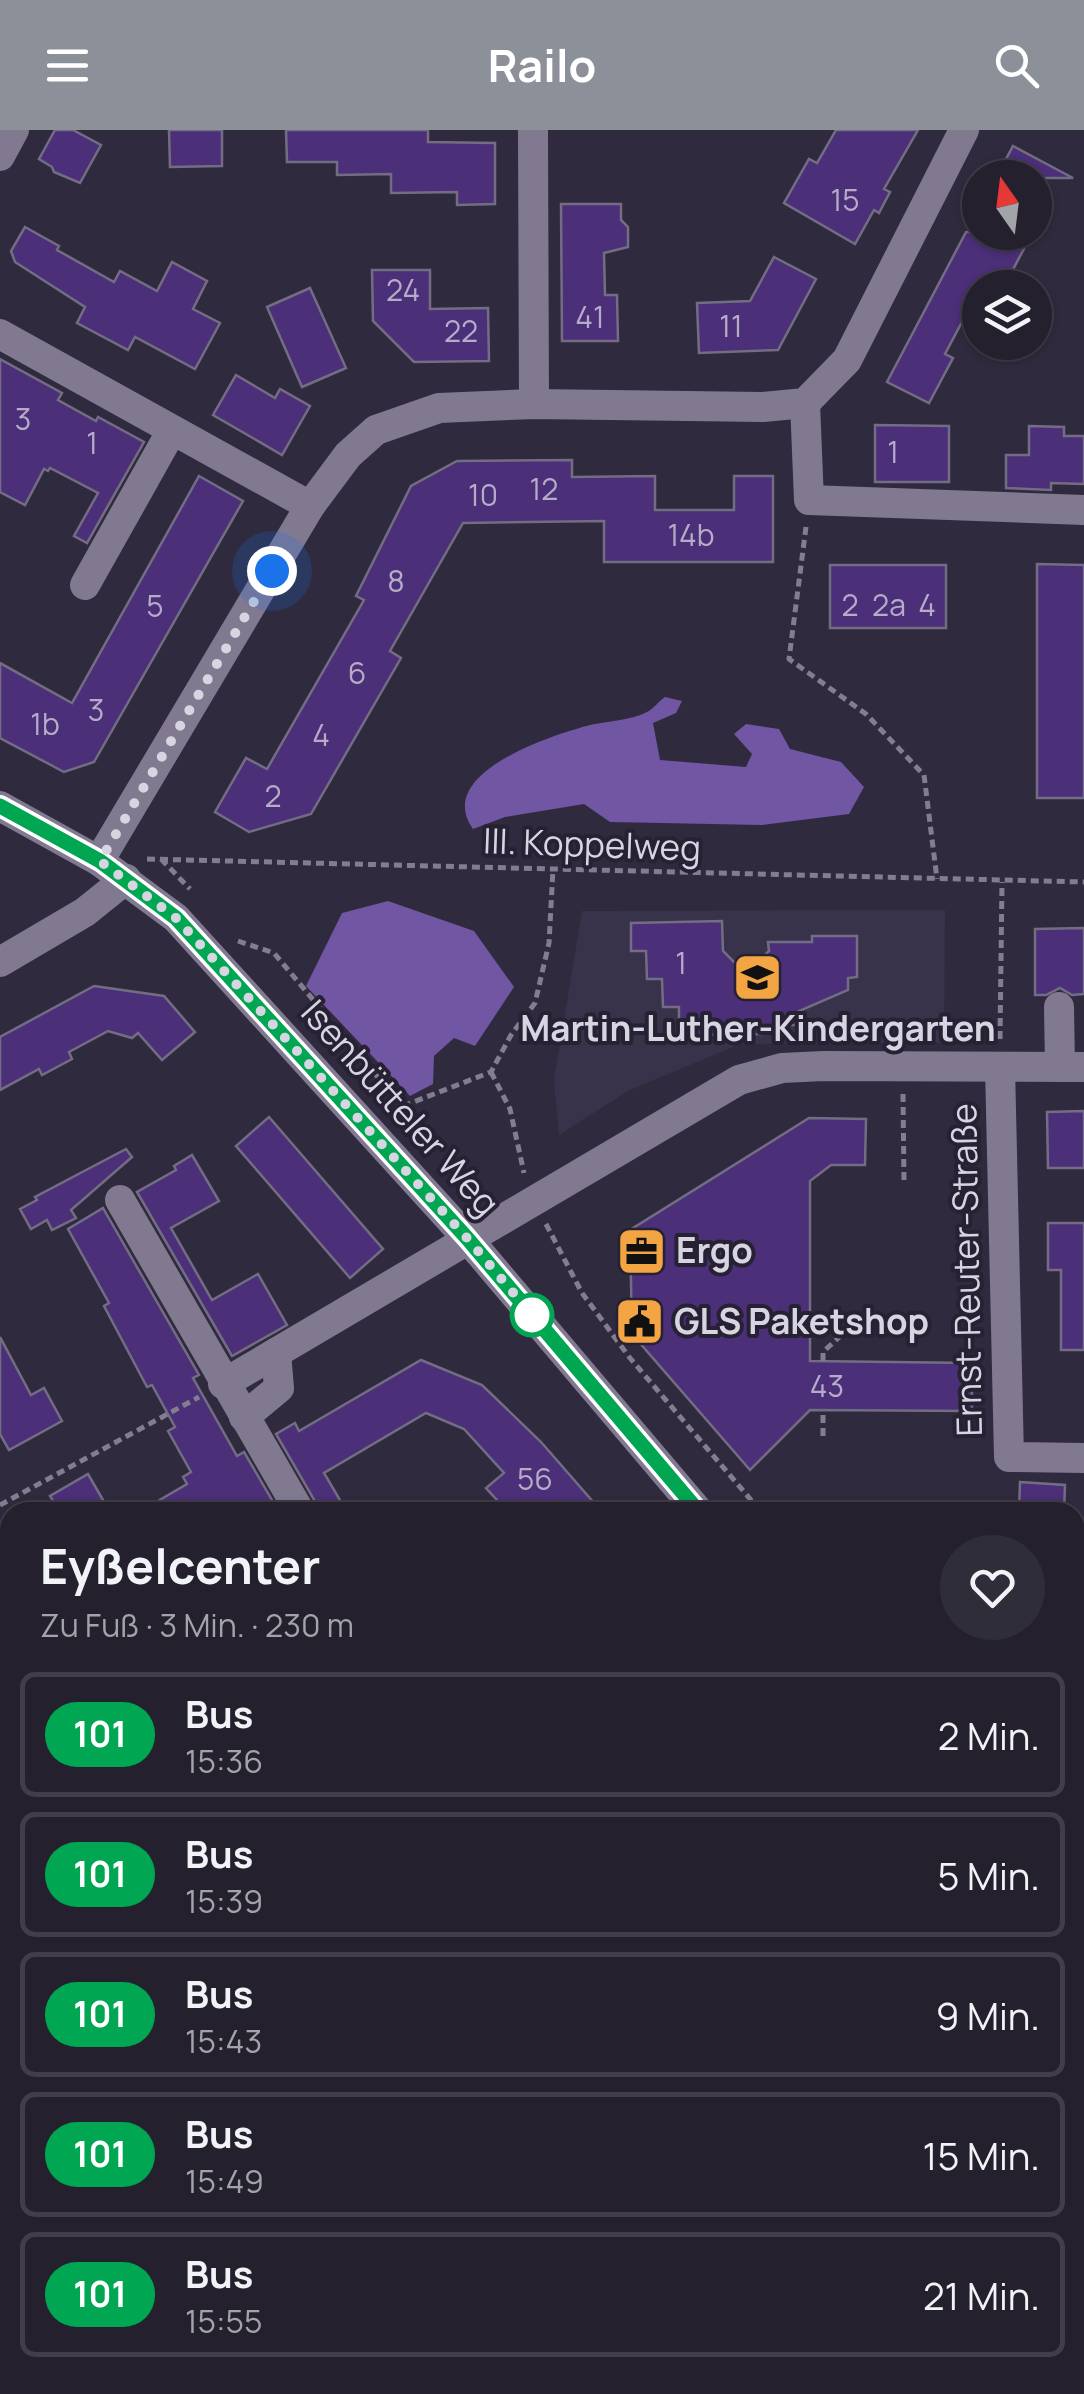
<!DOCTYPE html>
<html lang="de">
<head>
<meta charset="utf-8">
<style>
	:root { --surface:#24202e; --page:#302d3a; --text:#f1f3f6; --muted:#a3a3aa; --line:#413e4a; --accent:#8c9099 }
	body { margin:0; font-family:Manrope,sans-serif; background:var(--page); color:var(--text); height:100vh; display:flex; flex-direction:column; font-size:38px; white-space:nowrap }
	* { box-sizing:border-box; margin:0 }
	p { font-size:32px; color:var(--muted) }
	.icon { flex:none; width:55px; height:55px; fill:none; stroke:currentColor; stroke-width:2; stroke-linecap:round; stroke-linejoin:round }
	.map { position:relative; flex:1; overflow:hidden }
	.side { position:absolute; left:0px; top:1372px; width:1085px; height:892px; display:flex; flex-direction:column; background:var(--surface); border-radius:30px 30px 0 0; box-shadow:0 2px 8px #0004,0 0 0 2px var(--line) }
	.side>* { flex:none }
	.badge { padding:0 20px; border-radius:32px; font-size:35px; line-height:65px }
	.needle { width:65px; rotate:346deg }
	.buttons { position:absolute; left:962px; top:30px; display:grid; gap:20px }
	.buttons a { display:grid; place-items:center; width:90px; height:90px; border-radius:50%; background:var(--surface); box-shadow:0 2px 8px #0004,0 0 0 2px var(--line); font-size:50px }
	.you { position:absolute; width:50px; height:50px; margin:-25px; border:8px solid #fff; border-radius:50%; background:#1a73e8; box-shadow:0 0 0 15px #1a73e833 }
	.map>.badge { position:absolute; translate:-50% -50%; box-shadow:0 0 0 5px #fff }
	.round { display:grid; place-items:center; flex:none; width:105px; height:105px; border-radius:52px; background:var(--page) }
	.headline { display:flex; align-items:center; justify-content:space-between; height:170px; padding:0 40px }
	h1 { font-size:48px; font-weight:700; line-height:75px }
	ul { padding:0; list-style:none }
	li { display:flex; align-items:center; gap:30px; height:125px; margin:0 20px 15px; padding:0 20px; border:5px solid var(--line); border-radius:15px }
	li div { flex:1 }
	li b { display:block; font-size:38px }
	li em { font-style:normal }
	li .badge { min-width:110px; font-weight:700; text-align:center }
	header { display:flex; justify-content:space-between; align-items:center; height:130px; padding:0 40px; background:var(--accent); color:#fff; font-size:45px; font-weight:700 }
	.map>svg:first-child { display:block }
</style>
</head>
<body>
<header><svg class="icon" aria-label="menu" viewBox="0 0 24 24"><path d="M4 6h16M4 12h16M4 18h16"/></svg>Railo<svg class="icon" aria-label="search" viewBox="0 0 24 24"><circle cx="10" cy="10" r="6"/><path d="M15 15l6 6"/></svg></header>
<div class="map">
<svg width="1084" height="2264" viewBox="0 0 1084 2264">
	<rect width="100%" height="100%" fill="#302a3e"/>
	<polygon fill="#39324b" points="945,780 944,913 740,914 628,961 559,1005 554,951 582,781"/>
	<polygon fill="#6d4308" points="1075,1729 1084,1729 1084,2264 0,2264 0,1815 10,1812 10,2255 1075,2255"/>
	<g fill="#7056a3">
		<path d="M665,567L682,571L676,583L653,593L660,630L746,637L752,624L734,604L746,594L779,599L790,619L841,632L864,657L849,684L762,695L610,692L584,674L505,687L473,699C434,644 547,607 586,596C605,591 630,591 647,582C653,579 659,571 665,567Z"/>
		<polygon points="388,771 474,801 514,857 475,916 454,908 434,926 433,954 410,966 306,856 342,783"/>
	</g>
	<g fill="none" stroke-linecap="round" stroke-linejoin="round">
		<polyline stroke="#7056a3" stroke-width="9" points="957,2255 962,2264"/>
	</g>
	<g fill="#4b2f78" stroke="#736d83" stroke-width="2.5">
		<polygon points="55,0 73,0 101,15 80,53 54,42 52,37 39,29"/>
		<polygon points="169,0 222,0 222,36 170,37"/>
		<polygon points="286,0 428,0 428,12 495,13 495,74 457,75 457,62 391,63 391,44 337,45 337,32 287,32"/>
		<polygon points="836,0 918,0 884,59 890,62 879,83 874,80 855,114 784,73 809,29 817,33"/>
		<polygon points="1013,16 1073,48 996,48"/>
		<polygon points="561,74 621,74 621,90 628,97 628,117 604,123 605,165 617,165 618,211 562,211"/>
		<polygon points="25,97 59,116 57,120 114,152 120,141 157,161 172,132 207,151 193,179 220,193 195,239 135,207 128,220 77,193 85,177 15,132 11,121"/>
		<polygon points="966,102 1033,102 1003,158 980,158 945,224 953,228 929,273 887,252"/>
		<polygon points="774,127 816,149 778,220 699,223 697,173 750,171"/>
		<polygon points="372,140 430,140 430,179 488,178 489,231 414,232 373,191"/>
		<polygon points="310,158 346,238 302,257 267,177"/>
		<polygon points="0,229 62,263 58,270 96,291 98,287 144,312 87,413 74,406 98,363 50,338 48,341 44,339 25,375 0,362"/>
		<polygon points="236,245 275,268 280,259 310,276 282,325 213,285"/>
		<polygon points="875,295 949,296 949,352 875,352"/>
		<polygon points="1029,296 1064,297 1064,306 1084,306 1084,354 1051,353 1051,360 1006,358 1006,325 1029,325"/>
		<polygon points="572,330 572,347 655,346 655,380 734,380 734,346 773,346 773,432 604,432 604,391 463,393 390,521 401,528 311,684 249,702 215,682 246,628 267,639 364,470 356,466 411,356 457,331"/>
		<polygon points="199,346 243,371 94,632 64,642 0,608 0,533 72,573"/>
		<polygon points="1037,434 1084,435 1084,668 1037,668"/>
		<rect x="830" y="435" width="116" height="63"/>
		<polygon points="722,791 723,821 737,835 755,835 769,821 768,812 812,812 812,806 857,806 857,847 848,848 848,860 799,881 799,895 761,895 761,904 679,905 679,877 663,877 662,849 647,849 646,821 631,821 631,793"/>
		<polygon points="1084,798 1084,864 1072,865 1060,858 1046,865 1035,865 1035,799"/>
		<polygon points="94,856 164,866 195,902 162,930 138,903 132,908 108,901 69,922 72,929 42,945 39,939 0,960 0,907"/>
		<polygon points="1084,981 1084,1038 1048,1038 1047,982"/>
		<polygon points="269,987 383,1119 350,1148 236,1016"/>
		<polygon points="809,988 866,989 865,1035 831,1035 810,1051 810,1231 972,1233 972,1281 810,1280 750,1340 632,1204 630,1100"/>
		<polygon points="126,1019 132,1027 71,1080 76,1088 52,1100 47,1090 31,1099 20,1079 37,1070 35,1067"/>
		<polygon points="192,1025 219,1071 171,1098 212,1170 258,1144 287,1195 232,1226 137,1062 176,1040 174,1036"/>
		<polygon points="103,1078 199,1245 193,1248 237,1326 244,1322 279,1382 139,1382 187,1354 183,1347 191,1342 168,1301 175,1297 152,1255 147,1257 104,1176 109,1173 68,1099"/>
		<polygon points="1048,1093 1084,1093 1084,1220 1061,1220 1061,1140 1048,1140"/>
		<polygon points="0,1207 31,1265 44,1258 62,1291 9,1320 0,1304"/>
		<polygon points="421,1230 482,1255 541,1312 602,1382 508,1382 486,1358 504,1343 464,1299 426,1283 324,1343 347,1382 319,1382 316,1373 276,1304 295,1293 299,1301"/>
		<polygon points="88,1344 110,1382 60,1382 50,1366"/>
		<polygon points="1020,1352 1065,1355 1064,1382 1019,1382"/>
	</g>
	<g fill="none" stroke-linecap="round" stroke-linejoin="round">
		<g stroke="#837e8f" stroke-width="5" stroke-dasharray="8 5" stroke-linecap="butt">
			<polyline points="806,397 789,529 866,584 924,645 937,749"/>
			<polyline points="147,729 1084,752"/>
			<polyline points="161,729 190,759"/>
			<polyline points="238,811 274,823 402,976 407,997"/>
			<polyline points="1000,909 1002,752"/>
			<polyline points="491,942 510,979 524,1043"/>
			<polyline points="903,964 904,1051"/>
			<polyline points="403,976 491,942 511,905 535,873 549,813 553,739"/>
			<polyline points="546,1094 582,1163 630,1228 757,1377"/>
			<polyline points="823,1231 823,1222 849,1198"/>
			<polyline points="823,1306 823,1280"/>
			<polyline points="0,1375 199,1267"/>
			<polyline points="1075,1718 1084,1718"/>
			<polyline points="1075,1766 1084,1786"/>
			<polyline points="0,1898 10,1896"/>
			<polyline points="1075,1925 1084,1921"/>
			<polyline points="0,2065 10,2064"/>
			<polyline points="899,2255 904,2264"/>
		</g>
		<g stroke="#807990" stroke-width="30">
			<polyline points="533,0 534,274"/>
			<polyline points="0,26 14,0"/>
			<polyline points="0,204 310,376"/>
			<polyline points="805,273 809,370 1084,380"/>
			<polyline points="85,455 172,300"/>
			<polyline points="0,676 99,731 176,788 467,1108 699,1382"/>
			<polyline points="99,731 310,376 348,325 376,300 439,278 534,274 763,277 805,273 847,230 964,0"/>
			<polyline points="0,832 85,782 126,749"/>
			<polyline points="1059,877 1060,937"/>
			<polyline points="1000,937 1009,1327 1084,1328"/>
			<polyline points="120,1070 300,1382"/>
			<polyline points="223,1254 739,950 782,938 823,936 1084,937"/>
			<polyline points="244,1287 279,1258 276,1223"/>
			<polyline points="0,1476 10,1492"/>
			<polyline points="1075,1684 1084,1684"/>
			<polyline points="0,1775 10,1773"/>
		</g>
	</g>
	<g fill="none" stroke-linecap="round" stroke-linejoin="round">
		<defs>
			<polyline id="line" points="0,676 100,731 176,788 467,1108 699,1382"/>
		</defs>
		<use href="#line" stroke="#fff" stroke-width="22"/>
		<use href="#line" stroke="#00a651" stroke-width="15"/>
		<polyline stroke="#d8d5e2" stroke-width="10" stroke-dasharray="0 18" points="272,441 100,731 176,788 467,1108 532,1185"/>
	</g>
	<defs>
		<symbol id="school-square" viewBox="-11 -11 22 22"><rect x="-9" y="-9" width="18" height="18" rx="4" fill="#f3a443" stroke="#262133"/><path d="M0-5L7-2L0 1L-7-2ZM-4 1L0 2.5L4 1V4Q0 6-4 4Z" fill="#111"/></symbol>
		<symbol id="office-square" viewBox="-11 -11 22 22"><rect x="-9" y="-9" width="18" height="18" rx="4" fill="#f3a443" stroke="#262133"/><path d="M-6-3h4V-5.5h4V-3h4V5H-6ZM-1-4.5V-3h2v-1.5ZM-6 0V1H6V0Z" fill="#111"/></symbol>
		<symbol id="civic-square" viewBox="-11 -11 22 22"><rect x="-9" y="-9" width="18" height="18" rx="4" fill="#f3a443" stroke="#262133"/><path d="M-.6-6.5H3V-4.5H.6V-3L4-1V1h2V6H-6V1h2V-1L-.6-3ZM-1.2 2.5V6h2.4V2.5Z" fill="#111"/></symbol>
	</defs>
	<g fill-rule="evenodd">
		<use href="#school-square" x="730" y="820" width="55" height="55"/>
		<use href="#office-square" x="614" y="1094" width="55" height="55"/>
		<use href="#civic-square" x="612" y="1164" width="55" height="55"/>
	</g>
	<circle fill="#fff" stroke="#00a651" stroke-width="5" cx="532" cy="1185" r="20"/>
	<g text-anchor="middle" stroke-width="8" stroke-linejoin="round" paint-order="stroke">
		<g font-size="30" fill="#b5acc8">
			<text x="845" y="81">15</text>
			<text x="403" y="171">24</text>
			<text x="590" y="198">41</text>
			<text x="731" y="207">11</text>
			<text x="461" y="212">22</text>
			<text x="23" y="300">3</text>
			<text x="92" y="324">1</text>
			<text x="893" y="333">1</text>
			<text x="544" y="370">12</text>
			<text x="483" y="376">10</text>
			<text x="691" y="416">14b</text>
			<text x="396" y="462">8</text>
			<text x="850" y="486">2</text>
			<text x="889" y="486">2a</text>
			<text x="927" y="486">4</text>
			<text x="155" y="487">5</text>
			<text x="357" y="554">6</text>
			<text x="96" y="591">3</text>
			<text x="45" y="605">1b</text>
			<text x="321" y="616">4</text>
			<text x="273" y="677">2</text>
			<text x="681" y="844">1</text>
			<text x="827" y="1267">43</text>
			<text x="535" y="1360">56</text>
		</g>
		<g font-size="35" fill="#d8d5e2" stroke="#262133">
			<text transform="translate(592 715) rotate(2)" y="12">III. Koppelweg</text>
			<text transform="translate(400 978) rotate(48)" y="12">Isenbütteler Weg</text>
			<text transform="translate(967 1140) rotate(-91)" y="12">Ernst-Reuter-Straße</text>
		</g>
		<g font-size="35" font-weight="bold" fill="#d8d5e2" stroke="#262133" text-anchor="start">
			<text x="758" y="911" text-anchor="middle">Martin-Luther-Kindergarten</text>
			<text x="676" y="1133">Ergo</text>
			<text x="674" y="1204">GLS Paketshop</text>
		</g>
	</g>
</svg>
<div class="buttons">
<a><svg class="needle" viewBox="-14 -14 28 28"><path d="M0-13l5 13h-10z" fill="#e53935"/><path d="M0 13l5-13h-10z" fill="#a3a3aa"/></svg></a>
<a><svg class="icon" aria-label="layers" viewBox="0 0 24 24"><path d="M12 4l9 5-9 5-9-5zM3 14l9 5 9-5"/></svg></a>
</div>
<div class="you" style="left:272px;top:441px"></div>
<section class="side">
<div class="headline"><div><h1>Eyßelcenter</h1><p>Zu Fuß · 3 Min. · 230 m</p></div><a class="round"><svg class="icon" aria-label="heart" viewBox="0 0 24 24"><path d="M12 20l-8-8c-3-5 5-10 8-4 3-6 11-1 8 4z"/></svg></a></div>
<ul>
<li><span class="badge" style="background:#00a651;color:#fff">101</span><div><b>Bus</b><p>15:36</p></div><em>2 Min.</em></li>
<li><span class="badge" style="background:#00a651;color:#fff">101</span><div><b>Bus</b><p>15:39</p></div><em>5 Min.</em></li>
<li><span class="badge" style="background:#00a651;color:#fff">101</span><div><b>Bus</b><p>15:43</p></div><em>9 Min.</em></li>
<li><span class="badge" style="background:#00a651;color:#fff">101</span><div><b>Bus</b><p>15:49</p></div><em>15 Min.</em></li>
<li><span class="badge" style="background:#00a651;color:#fff">101</span><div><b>Bus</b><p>15:55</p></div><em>21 Min.</em></li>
</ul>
</section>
</div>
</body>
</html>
